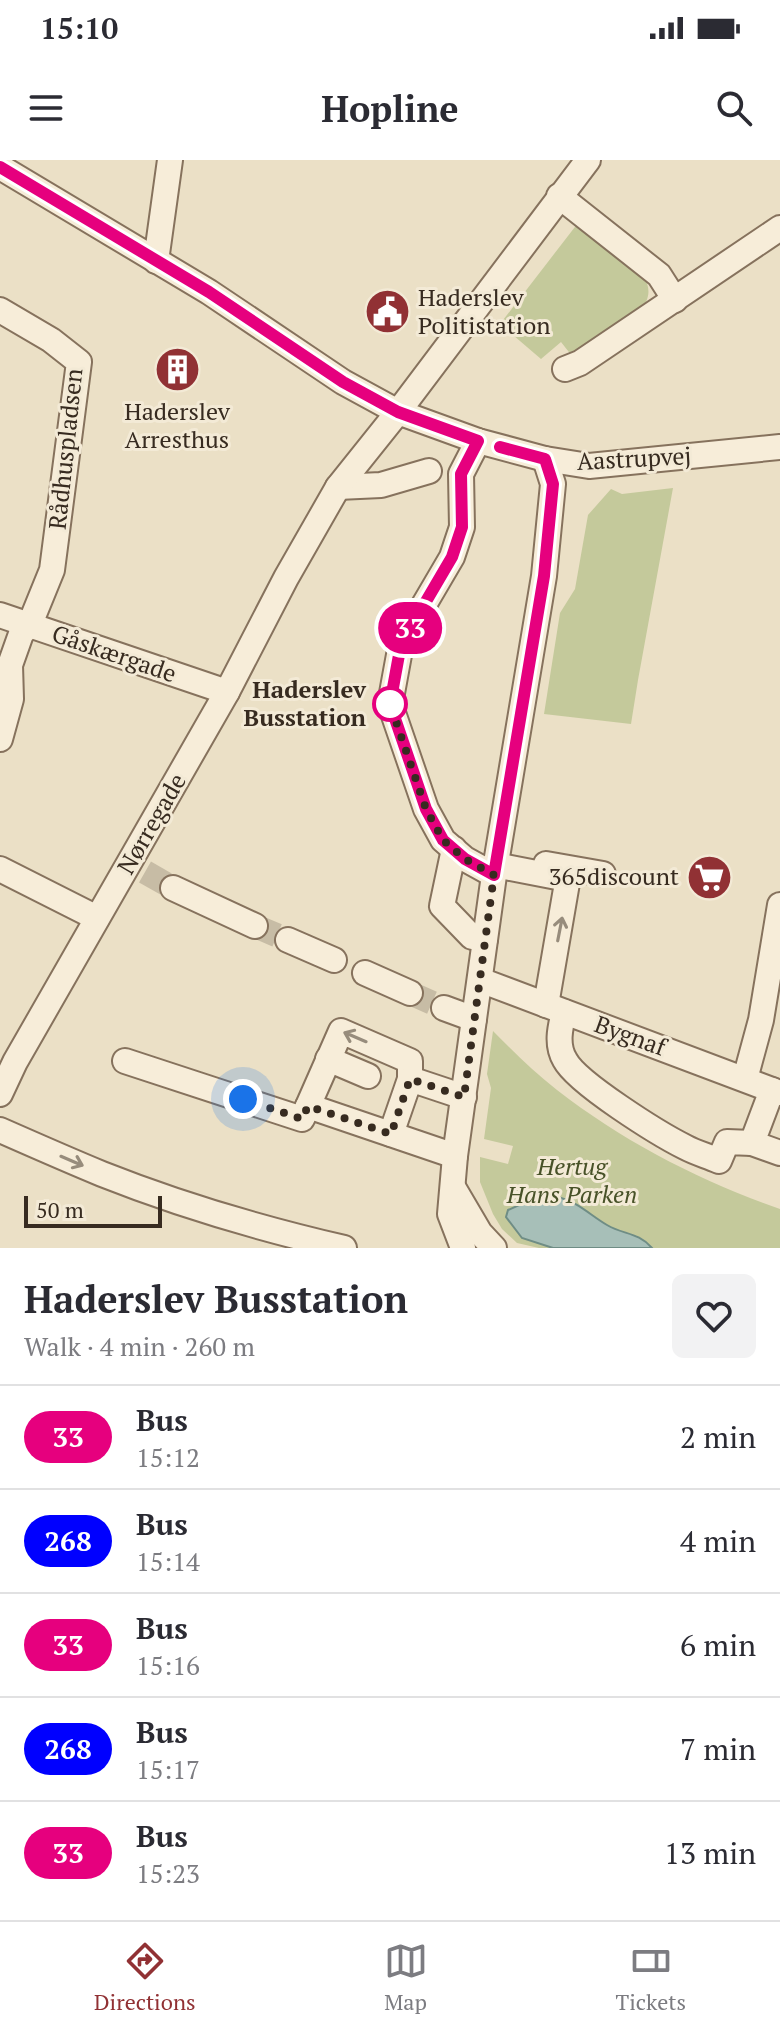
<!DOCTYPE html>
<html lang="en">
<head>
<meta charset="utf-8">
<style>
	:root { --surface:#fff; --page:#f2f2f3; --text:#2b2b33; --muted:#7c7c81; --line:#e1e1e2; --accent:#913134 }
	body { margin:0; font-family:"PT Serif",serif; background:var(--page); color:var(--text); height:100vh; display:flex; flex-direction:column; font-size:30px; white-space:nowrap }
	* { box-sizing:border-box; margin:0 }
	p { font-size:26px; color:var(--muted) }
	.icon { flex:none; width:44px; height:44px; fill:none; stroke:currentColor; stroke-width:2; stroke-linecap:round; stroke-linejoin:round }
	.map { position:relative; height:1088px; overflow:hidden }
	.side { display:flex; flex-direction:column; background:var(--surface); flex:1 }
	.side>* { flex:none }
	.badge { padding:0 16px; border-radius:26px; font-size:28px; line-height:52px }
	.scale { position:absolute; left:24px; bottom:20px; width:138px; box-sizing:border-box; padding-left:8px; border:4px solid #372b20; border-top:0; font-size:22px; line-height:28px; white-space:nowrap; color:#372b20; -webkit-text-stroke:6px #f3ead6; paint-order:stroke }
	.you { position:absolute; width:40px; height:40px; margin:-20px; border:6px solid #fff; border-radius:50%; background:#1a73e8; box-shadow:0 0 0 12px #1a73e833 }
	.map>.badge { position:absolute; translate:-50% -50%; box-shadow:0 0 0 4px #fff }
	.round { display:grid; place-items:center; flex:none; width:84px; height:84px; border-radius:12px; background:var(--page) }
	.headline { display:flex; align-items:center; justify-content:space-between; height:136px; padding:0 24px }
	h1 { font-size:38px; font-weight:600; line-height:60px }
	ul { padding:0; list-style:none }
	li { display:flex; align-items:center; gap:24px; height:104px; padding:0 24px; border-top:2px solid var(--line) }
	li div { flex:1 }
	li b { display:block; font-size:30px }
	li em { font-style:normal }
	li .badge { min-width:88px; font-weight:700; text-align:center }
	.status { display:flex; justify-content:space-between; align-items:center; height:56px; padding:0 40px; background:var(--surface); direction:ltr }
	.status svg { height:22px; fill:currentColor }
	header { display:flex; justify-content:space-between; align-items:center; height:104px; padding:0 24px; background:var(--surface); font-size:36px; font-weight:600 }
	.tab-bar { display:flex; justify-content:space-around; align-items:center; height:112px; border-top:2px solid var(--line); background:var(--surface); font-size:22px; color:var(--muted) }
	.tab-bar a { display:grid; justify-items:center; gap:4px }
	.tab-bar .active { color:var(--accent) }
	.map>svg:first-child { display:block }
</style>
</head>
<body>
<div class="status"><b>15:10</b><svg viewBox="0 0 49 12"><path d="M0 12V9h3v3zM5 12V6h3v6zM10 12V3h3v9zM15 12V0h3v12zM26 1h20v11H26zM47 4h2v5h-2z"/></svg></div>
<header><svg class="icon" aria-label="menu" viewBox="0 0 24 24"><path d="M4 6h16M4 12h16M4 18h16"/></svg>Hopline<svg class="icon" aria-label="search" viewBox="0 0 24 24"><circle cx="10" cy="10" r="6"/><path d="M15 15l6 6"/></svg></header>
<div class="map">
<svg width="780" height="1088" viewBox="0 0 780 1088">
	<rect width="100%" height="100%" fill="#ebe0c6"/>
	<g fill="#c4c99b">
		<path d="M578,63L644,117C649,126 650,133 646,142L572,196L561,182L541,199L500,164Z"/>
		<polygon points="673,328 638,520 631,564 544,554 560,453 575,429 588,355 611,329 622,334"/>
		<path d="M493,871C513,891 534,912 557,930C624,982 700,1021 780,1049V1088H539L517,1083L502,1069L493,1054L480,1022V997L508,1004L513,986L484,979L491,928L487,914Z"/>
	</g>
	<path fill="#a7bfb8" stroke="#6f8d85" stroke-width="2" d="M558,1037C578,1042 590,1055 607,1065C624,1075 638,1072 652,1088H553L522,1078L506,1057L508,1050C524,1042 540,1038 558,1037Z"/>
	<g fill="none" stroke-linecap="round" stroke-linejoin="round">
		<g stroke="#c7bca5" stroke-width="24" stroke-dasharray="24 12" stroke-linecap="butt">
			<polyline points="145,712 173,728"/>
			<polyline points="255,766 288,780"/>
			<polyline points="410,833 444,848"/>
		</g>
		<defs>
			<g id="minor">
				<polyline points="0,7 209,132 343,222 398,252 478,281 545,299 589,306 780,287"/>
				<polyline points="559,36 659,115 675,140"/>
				<polyline points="156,101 170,0"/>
				<polyline points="0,150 51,180 79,202 52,410 30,464 21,474 10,505 11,539 0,579"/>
				<polyline points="565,209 580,203 780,68"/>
				<polyline points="478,281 461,314 462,367 452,397 401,484 390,544 426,649 443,680 465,699 494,715"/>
				<polyline points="338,327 381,325 429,311"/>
				<polyline points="0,455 227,532"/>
				<polyline points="454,689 442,746 472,777 485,779"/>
				<polyline points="546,704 603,714"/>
				<polyline points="495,705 562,718 567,723 546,845"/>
				<polyline points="0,709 97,758"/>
				<polyline points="173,728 255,766"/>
				<polyline points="288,780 334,800"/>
				<polyline points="365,813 410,833"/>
				<polyline points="480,820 780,933"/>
				<polyline points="444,848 474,859"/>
				<path d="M564,852C560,868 556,885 565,900C577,923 659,974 685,987C696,993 708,996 719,1001L727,982L752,983"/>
				<polyline points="328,899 368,916"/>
				<polyline points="125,901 302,959 308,946 455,996"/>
				<polyline points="745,919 761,860 780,745"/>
				<polyline points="772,930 752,983 780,993"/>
				<polyline points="0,934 15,902 227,532 286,418 338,327 398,252 588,0"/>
				<polyline points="308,946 341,871 410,901 410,919"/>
				<path d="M0,970C34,985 68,1000 102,1014C180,1045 262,1069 344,1088"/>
				<polyline points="391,974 410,919 464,937"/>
				<polyline points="453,1027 480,1073 494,1088"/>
				<polyline points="463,1088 450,1054 455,996 494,715 544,416 553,324 545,299"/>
			</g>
		</defs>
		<use href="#minor" stroke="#86725d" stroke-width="28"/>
		<use href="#minor" stroke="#f7edd9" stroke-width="24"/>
	</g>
	<defs><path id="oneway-shaft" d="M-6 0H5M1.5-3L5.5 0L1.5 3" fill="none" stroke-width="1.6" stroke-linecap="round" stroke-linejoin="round" transform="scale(2)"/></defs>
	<g stroke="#978c7c">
		<use href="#oneway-shaft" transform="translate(560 769) rotate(-79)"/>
		<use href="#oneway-shaft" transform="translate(355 877) rotate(-157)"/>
		<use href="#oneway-shaft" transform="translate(72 1001) rotate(23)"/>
	</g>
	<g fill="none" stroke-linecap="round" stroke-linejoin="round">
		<defs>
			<polyline id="line" points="0,7 209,132 343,222 398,252 478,281 461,314 462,367 452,397 401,484 390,544 426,649 443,680 465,699 494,715 544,416 553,324 545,299 500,287"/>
		</defs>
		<use href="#line" stroke="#fff" stroke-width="18"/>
		<use href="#line" stroke="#e6007e" stroke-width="12"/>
		<polyline stroke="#372b20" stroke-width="8" stroke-dasharray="0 14.4" points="243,939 302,959 308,946 391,974 410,919 464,937 494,715 465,699 443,680 426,649 390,544"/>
	</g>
	<defs>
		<symbol id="civic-disc" viewBox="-11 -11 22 22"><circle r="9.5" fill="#913134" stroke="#f3ead6"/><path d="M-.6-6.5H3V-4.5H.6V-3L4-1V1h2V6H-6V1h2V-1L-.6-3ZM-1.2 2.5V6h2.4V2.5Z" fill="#fff"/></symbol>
		<symbol id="building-disc" viewBox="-11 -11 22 22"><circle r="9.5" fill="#913134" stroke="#f3ead6"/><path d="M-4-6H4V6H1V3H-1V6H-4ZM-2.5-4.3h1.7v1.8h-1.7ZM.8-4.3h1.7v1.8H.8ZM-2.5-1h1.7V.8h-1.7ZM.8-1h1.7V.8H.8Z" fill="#fff"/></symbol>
		<symbol id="supermarket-disc" viewBox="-11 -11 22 22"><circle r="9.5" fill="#913134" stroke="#f3ead6"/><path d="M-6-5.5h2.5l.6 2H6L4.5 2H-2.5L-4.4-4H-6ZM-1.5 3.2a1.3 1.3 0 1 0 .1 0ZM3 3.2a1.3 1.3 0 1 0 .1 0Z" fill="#fff"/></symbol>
	</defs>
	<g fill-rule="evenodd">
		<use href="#civic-disc" x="362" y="126" width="51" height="51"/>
		<use href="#building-disc" x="152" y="184" width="51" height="51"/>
		<use href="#supermarket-disc" x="684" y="692" width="51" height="51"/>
	</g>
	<circle fill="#fff" stroke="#e6007e" stroke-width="4" cx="390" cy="544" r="16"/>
	<g text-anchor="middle" stroke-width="6" stroke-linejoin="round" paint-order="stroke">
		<g font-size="24" fill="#372b20" stroke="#f3ead6" text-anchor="start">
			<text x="418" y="146">Haderslev<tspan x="418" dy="28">Politistation</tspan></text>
			<text x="177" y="260" text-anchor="middle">Haderslev<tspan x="177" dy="28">Arresthus</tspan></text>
			<text x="679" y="725" text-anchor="end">365discount</text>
		</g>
		<g font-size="24" fill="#372b20" stroke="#f3ead6">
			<text transform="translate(66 289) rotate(-84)" y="8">Rådhuspladsen</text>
			<text transform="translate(634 299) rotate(-3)" y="8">Aastrupvej</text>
			<text transform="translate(114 494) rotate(19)" y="8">Gåskærgade</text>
			<text transform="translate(152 664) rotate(-60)" y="8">Nørregade</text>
			<text transform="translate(630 876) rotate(20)" y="8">Bygnaf</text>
		</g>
		<g font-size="24" font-weight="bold" fill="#372b20" stroke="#f3ead6" text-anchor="end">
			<text x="366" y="538">Haderslev<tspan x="366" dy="28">Busstation</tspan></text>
		</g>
		<g font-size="24" font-style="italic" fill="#485228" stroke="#f3ead6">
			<text x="572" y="1015">Hertug<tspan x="572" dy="28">Hans Parken</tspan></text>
		</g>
	</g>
</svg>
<div class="scale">50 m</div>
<div class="you" style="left:243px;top:939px"></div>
<b class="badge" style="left:410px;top:468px;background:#e6007e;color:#fff">33</b>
</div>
<section class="side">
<div class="headline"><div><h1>Haderslev Busstation</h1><p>Walk · 4 min · 260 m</p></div><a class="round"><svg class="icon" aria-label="heart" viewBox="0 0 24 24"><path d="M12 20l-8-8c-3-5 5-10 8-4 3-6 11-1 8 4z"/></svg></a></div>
<ul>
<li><span class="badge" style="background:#e6007e;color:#fff">33</span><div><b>Bus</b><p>15:12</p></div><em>2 min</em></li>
<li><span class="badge" style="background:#00f;color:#fff">268</span><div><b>Bus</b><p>15:14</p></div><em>4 min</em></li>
<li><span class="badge" style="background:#e6007e;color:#fff">33</span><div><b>Bus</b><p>15:16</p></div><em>6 min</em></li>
<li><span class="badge" style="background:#00f;color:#fff">268</span><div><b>Bus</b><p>15:17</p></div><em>7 min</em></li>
<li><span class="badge" style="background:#e6007e;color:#fff">33</span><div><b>Bus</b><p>15:23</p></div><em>13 min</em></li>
</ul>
</section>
<nav class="tab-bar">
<a class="active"><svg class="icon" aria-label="directions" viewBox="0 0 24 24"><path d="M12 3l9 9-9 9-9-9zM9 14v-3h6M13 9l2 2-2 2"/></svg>Directions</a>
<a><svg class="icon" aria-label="map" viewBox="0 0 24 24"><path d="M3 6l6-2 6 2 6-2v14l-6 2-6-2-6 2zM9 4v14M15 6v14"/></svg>Map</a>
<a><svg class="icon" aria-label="tickets" viewBox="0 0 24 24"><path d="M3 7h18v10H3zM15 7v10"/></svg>Tickets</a>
</nav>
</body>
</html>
